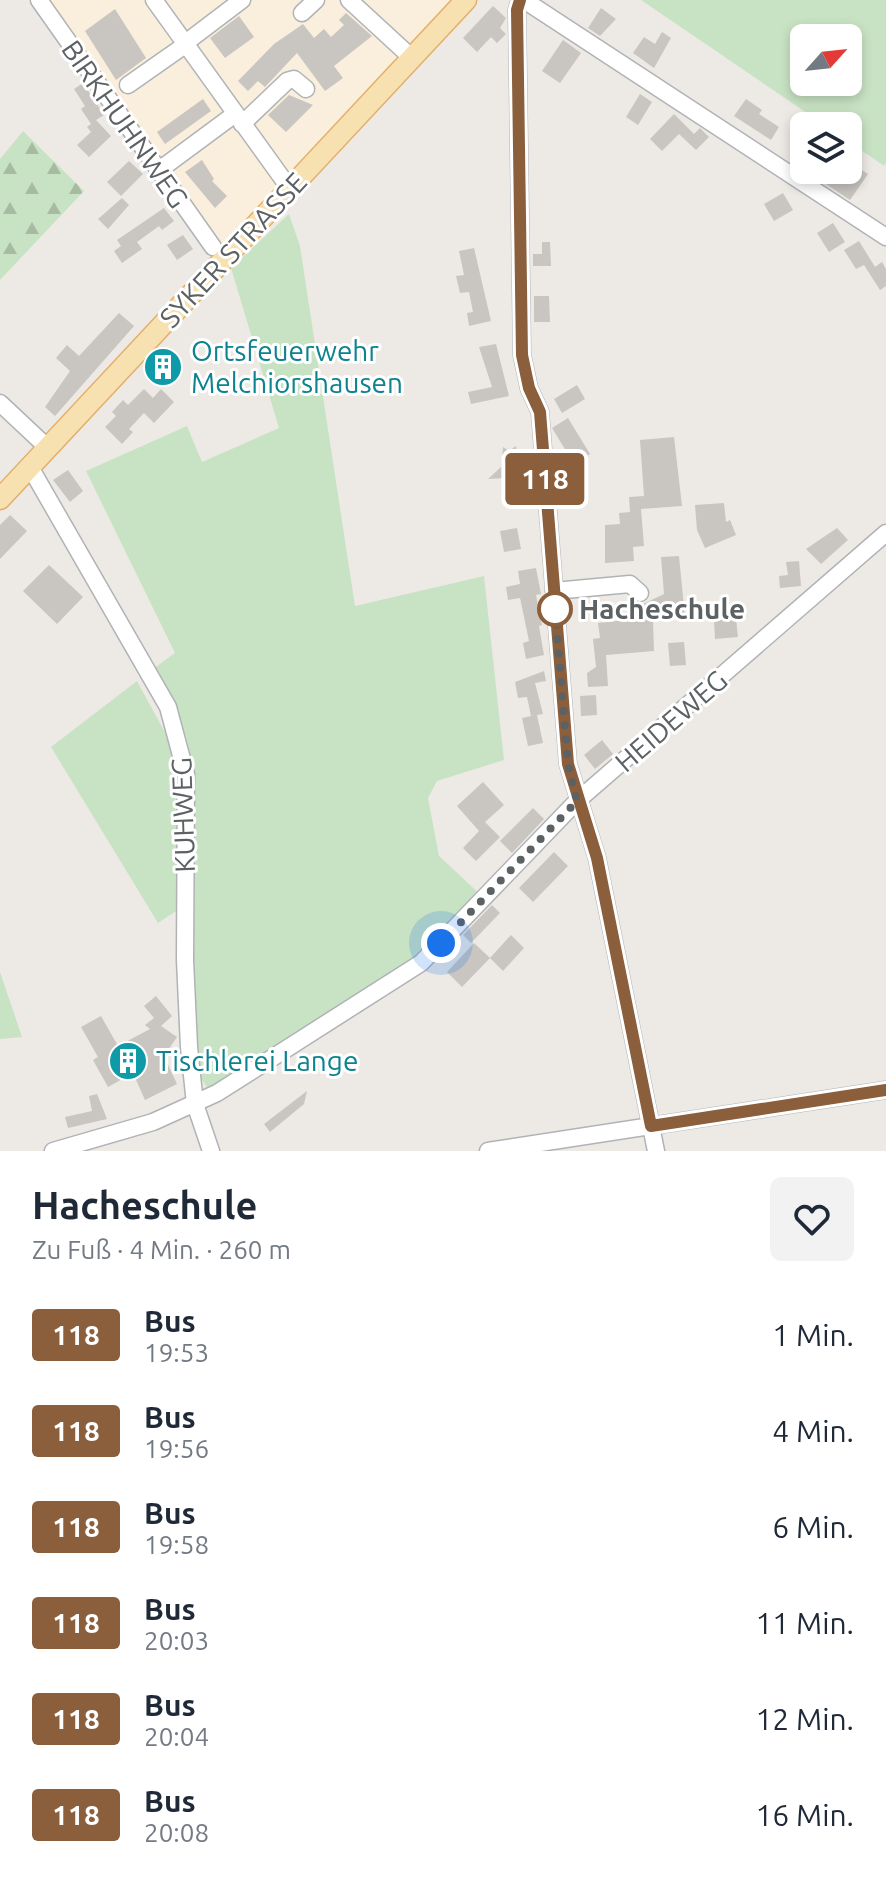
<!DOCTYPE html>
<html lang="de">
<head>
<meta charset="utf-8">
<style>
	:root { --surface:#fff; --page:#f2f2f3; --text:#1f2937; --muted:#747a83 }
	body { margin:0; font-family:Ubuntu,sans-serif; background:var(--page); color:var(--text); height:100vh; display:flex; flex-direction:column; font-size:30px; white-space:nowrap }
	* { box-sizing:border-box; margin:0 }
	p { font-size:26px; color:var(--muted) }
	.icon { flex:none; width:44px; height:44px; fill:none; stroke:currentColor; stroke-width:2; stroke-linecap:round; stroke-linejoin:round }
	.map { position:relative; height:1151px; overflow:hidden }
	.drawer { display:flex; flex-direction:column; background:var(--surface); flex:1 }
	.drawer>* { flex:none }
	.badge { padding:0 16px; border-radius:6px; font-size:28px; line-height:52px }
	.needle { width:52px; rotate:63deg }
	.buttons { position:absolute; left:790px; top:24px; display:grid; gap:16px }
	.buttons a { display:grid; place-items:center; width:72px; height:72px; border-radius:12px; background:var(--surface); box-shadow:0 4px 12px #0003; font-size:40px }
	.you { position:absolute; width:40px; height:40px; margin:-20px; border:6px solid #fff; border-radius:50%; background:#1a73e8; box-shadow:0 0 0 12px #1a73e833 }
	.map>.badge { position:absolute; translate:-50% -50%; box-shadow:0 0 0 4px #fff }
	.round { display:grid; place-items:center; flex:none; width:84px; height:84px; border-radius:12px; background:var(--page) }
	.summary { display:flex; align-items:center; justify-content:space-between; height:136px; padding:0 32px }
	h1 { font-size:38px; font-weight:600; line-height:60px }
	ul { padding:0; list-style:none }
	li { display:flex; align-items:center; gap:24px; height:96px; padding:0 32px }
	li div { flex:1 }
	li b { display:block; font-size:30px }
	li em { font-style:normal }
	li .badge { min-width:88px; font-weight:700; text-align:center }
	.map>svg:first-child { display:block }
</style>
</head>
<body>
<div class="map">
<svg width="886" height="1151" viewBox="0 0 886 1151">
	<defs>
		<pattern id="forest-firs" width="22" height="20" patternUnits="userSpaceOnUse" patternTransform="scale(2)"><rect width="22" height="20" fill="#c8e3c3"/><path d="M5 1l3.5 6h-7zM16 11l3.5 6h-7z" fill="#a6bba2"/></pattern>
	</defs>
	<rect width="100%" height="100%" fill="#edeae5"/>
	<polygon fill="#faefdc" points="28,0 477,0 231,268"/>
	<g fill="#c8e3c3" fill-rule="evenodd">
		<path d="M641,0H886V163L884,166L848,141V126H826ZM848,38V82H804V38Z"/>
		<polygon points="289,214 300,246 355,606 484,576 504,760 437,781 428,798 439,856 482,896 436,942 345,1004 208,1089 197,1072 191,931 192,763 186,736 153,669 175,653 86,471 187,426 202,462 279,428 231,268"/>
		<polygon points="137,681 175,751 179,776 179,909 158,923 51,747"/>
		<polygon points="0,972 22,1037 0,1039"/>
	</g>
	<polygon fill="url(#forest-firs)" points="23,131 84,191 0,280 0,159"/>
	<g fill="#c9c5c1">
		<polygon points="493,6 506,18 500,28 506,34 497,43 491,37 477,52 463,38"/>
		<polygon points="601,8 616,19 600,36 588,28"/>
		<polygon points="115,9 146,58 116,80 85,31"/>
		<polygon points="346,13 372,36 334,66 343,78 325,91 297,53 265,87 258,81 248,91 238,81 274,44 303,24 314,38 324,29 331,37 344,25 339,20"/>
		<polygon points="239,16 254,37 225,58 210,38"/>
		<polygon points="662,32 671,38 654,68 633,53 644,37 655,44"/>
		<polygon points="563,40 581,53 560,83 542,71"/>
		<polygon points="83,83 104,115 96,120 111,136 89,157 77,145 91,132 87,127 91,124 81,109 85,106 74,89"/>
		<polygon points="640,94 652,102 638,125 626,117"/>
		<polygon points="289,95 313,105 286,132 268,115"/>
		<polygon points="203,99 211,111 165,144 157,132"/>
		<polygon points="746,99 762,110 759,114 779,127 771,140 734,116"/>
		<polygon points="674,114 694,134 700,128 709,137 696,150 679,134 662,151 650,139"/>
		<polygon points="202,160 214,179 212,181 227,196 215,208 185,172"/>
		<polygon points="129,161 143,174 121,196 107,182"/>
		<polygon points="848,161 868,174 850,200 805,170 848,170"/>
		<polygon points="783,193 793,210 774,221 764,204"/>
		<polygon points="122,198 129,205 108,229 98,219"/>
		<polygon points="164,208 174,221 162,230 159,226 137,242 142,249 122,263 114,251 121,246 117,240"/>
		<polygon points="833,223 845,242 829,252 817,233"/>
		<polygon points="183,235 193,249 177,260 167,245"/>
		<polygon points="859,241 875,267 882,262 886,269 886,286 880,290 864,265 856,269 844,250"/>
		<polygon points="542,242 550,242 551,266 533,266 533,254 542,254"/>
		<polygon points="474,248 491,321 469,326 467,313 473,312 469,292 460,293 456,276 464,275 459,251"/>
		<polygon points="534,296 549,296 550,322 534,322"/>
		<polygon points="119,313 134,326 55,416 45,407 70,371 56,358 67,345 79,356"/>
		<polygon points="496,344 509,396 471,404 468,392 492,387 479,347"/>
		<polygon points="158,352 168,361 174,378 168,384 150,361"/>
		<polygon points="577,385 585,399 562,413 554,399"/>
		<polygon points="144,389 153,398 161,389 174,402 154,423 144,413 129,429 133,432 122,444 105,427 116,416 112,412 123,400 128,405"/>
		<polygon points="568,418 590,454 574,464 552,428"/>
		<polygon points="674,437 682,506 641,509 644,546 633,547 634,561 605,563 605,525 620,524 619,513 630,512 629,497 644,496 640,440"/>
		<polygon points="516,446 520,477 488,479 501,467 503,447 509,451"/>
		<polygon points="68,470 83,491 70,502 53,480"/>
		<polygon points="724,503 726,522 730,520 736,535 705,548 697,530 695,505"/>
		<polygon points="10,515 27,531 0,559 0,525"/>
		<polygon points="517,528 521,549 504,552 500,531"/>
		<polygon points="837,528 848,540 821,564 806,549"/>
		<polygon points="679,556 685,617 653,620 654,651 606,655 608,686 588,687 587,673 596,667 593,639 600,638 598,623 636,619 634,602 643,604 664,594 661,557"/>
		<polygon points="799,561 801,586 780,588 779,576 788,575 786,562"/>
		<polygon points="49,565 83,597 57,624 23,591"/>
		<polygon points="536,568 541,594 536,595 542,625 539,626 544,655 526,659 523,643 529,641 520,598 508,600 506,587 520,584 518,571"/>
		<polygon points="736,619 738,637 715,639 714,620"/>
		<polygon points="684,642 686,665 670,666 668,643"/>
		<polygon points="544,671 546,681 535,683 543,714 537,715 543,743 528,746 522,718 531,716 527,697 518,698 515,682"/>
		<polygon points="596,695 597,715 581,716 580,696"/>
		<polygon points="602,740 613,754 595,769 584,755"/>
		<polygon points="483,782 504,805 485,822 500,837 476,861 463,848 479,831 457,806"/>
		<polygon points="533,808 544,819 512,853 500,841"/>
		<polygon points="554,852 568,866 533,902 519,888"/>
		<polygon points="492,905 500,913 471,943 463,935"/>
		<polygon points="511,935 524,948 503,971 490,958"/>
		<polygon points="474,943 490,958 462,987 447,972"/>
		<polygon points="156,996 172,1016 161,1026 177,1037 164,1056 177,1084 145,1100 133,1073 108,1087 93,1060 98,1057 81,1027 101,1016 118,1046 150,1029 145,1025 154,1018 144,1006"/>
		<polygon points="307,1091 304,1104 270,1132 264,1124"/>
		<polygon points="97,1094 107,1119 68,1128 65,1117 92,1111 89,1096"/>
	</g>
	<g fill="none" stroke-linecap="round" stroke-linejoin="round">
		<defs>
			<g id="minor">
				<polyline points="39,0 213,247"/>
				<polyline points="154,0 290,189"/>
				<polyline points="349,0 412,58"/>
				<polyline points="520,0 517,10 522,355 529,388 540,412 568,764 597,858 656,1151"/>
				<polyline points="524,0 886,237"/>
				<polyline points="302,13 316,0"/>
				<polyline points="184,44 242,0"/>
				<polyline points="128,85 185,45"/>
				<polyline points="242,124 287,81 294,79 306,89"/>
				<polyline points="158,171 235,114"/>
				<polyline points="0,403 48,448"/>
				<polyline points="30,467 168,707 186,774 185,960 189,1047 195,1104 211,1151"/>
				<polyline points="554,591 630,584 640,593"/>
				<polyline points="53,1151 153,1122 217,1093 421,963 577,801 886,533"/>
				<polyline points="488,1151 886,1090"/>
			</g>
			<polyline id="major" points="0,499 466,0"/>
		</defs>
		<use href="#minor" stroke="#b0b3b6" stroke-width="19"/>
		<use href="#major" stroke="#e4ae67" stroke-width="23"/>
		<use href="#minor" stroke="#fff" stroke-width="16"/>
		<use href="#major" stroke="#f7e1b0" stroke-width="20"/>
	</g>
	<g fill="none" stroke-linecap="round" stroke-linejoin="round">
		<defs>
			<polyline id="line" points="520,0 517,10 522,355 529,388 540,412 568,764 597,858 651,1126 886,1090"/>
		</defs>
		<use href="#line" stroke="#fff" stroke-width="18"/>
		<use href="#line" stroke="#8b5e3c" stroke-width="12"/>
		<polyline stroke="#5c6164" stroke-width="8" stroke-dasharray="0 14.4" points="441,943 577,801 568,764 555,609"/>
	</g>
	<defs>
		<symbol id="building-disc" viewBox="-11 -11 22 22"><circle r="9.5" fill="#0f9aa8" stroke="#fff"/><path d="M-4-6H4V6H1V3H-1V6H-4ZM-2.5-4.3h1.7v1.8h-1.7ZM.8-4.3h1.7v1.8H.8ZM-2.5-1h1.7V.8h-1.7ZM.8-1h1.7V.8H.8Z" fill="#fff"/></symbol>
	</defs>
	<g fill-rule="evenodd">
		<use href="#building-disc" x="141" y="345" width="44" height="44"/>
		<use href="#building-disc" x="106" y="1039" width="44" height="44"/>
	</g>
	<circle fill="#fff" stroke="#8b5e3c" stroke-width="4" cx="555" cy="609" r="16"/>
	<g text-anchor="middle" stroke-width="6" stroke-linejoin="round" paint-order="stroke">
		<g font-size="28" fill="#5c6164" stroke="#fff">
			<text transform="translate(125 124) rotate(55)" y="10">BIRKHUHNWEG</text>
			<text transform="translate(233 250) rotate(-47)" y="10">SYKER STRASSE</text>
			<text transform="translate(671 721) rotate(-41)" y="10">HEIDEWEG</text>
			<text transform="translate(183 815) rotate(-92)" y="10">KUHWEG</text>
		</g>
		<g font-size="28" fill="#0d838f" stroke="#fff" text-anchor="start">
			<text x="191" y="361">Ortsfeuerwehr<tspan x="191" dy="32">Melchiorshausen</tspan></text>
			<text x="156" y="1071">Tischlerei Lange</text>
		</g>
		<g font-size="28" font-weight="bold" fill="#5c6164" stroke="#fff" text-anchor="start">
			<text x="579" y="619">Hacheschule</text>
		</g>
	</g>
</svg>
<div class="buttons">
<a><svg class="needle" viewBox="-14 -14 28 28"><path d="M0-13l5 13h-10z" fill="#e53935"/><path d="M0 13l5-13h-10z" fill="#747a83"/></svg></a>
<a><svg class="icon" aria-label="layers" viewBox="0 0 24 24"><path d="M12 4l9 5-9 5-9-5zM3 14l9 5 9-5"/></svg></a>
</div>
<div class="you" style="left:441px;top:943px"></div>
<b class="badge" style="left:545px;top:479px;background:#8b5e3c;color:#fff">118</b>
</div>
<section class="drawer">
<div class="summary"><div><h1>Hacheschule</h1><p>Zu Fuß · 4 Min. · 260 m</p></div><a class="round"><svg class="icon" aria-label="heart" viewBox="0 0 24 24"><path d="M12 20l-8-8c-3-5 5-10 8-4 3-6 11-1 8 4z"/></svg></a></div>
<ul>
<li><span class="badge" style="background:#8b5e3c;color:#fff">118</span><div><b>Bus</b><p>19:53</p></div><em>1 Min.</em></li>
<li><span class="badge" style="background:#8b5e3c;color:#fff">118</span><div><b>Bus</b><p>19:56</p></div><em>4 Min.</em></li>
<li><span class="badge" style="background:#8b5e3c;color:#fff">118</span><div><b>Bus</b><p>19:58</p></div><em>6 Min.</em></li>
<li><span class="badge" style="background:#8b5e3c;color:#fff">118</span><div><b>Bus</b><p>20:03</p></div><em>11 Min.</em></li>
<li><span class="badge" style="background:#8b5e3c;color:#fff">118</span><div><b>Bus</b><p>20:04</p></div><em>12 Min.</em></li>
<li><span class="badge" style="background:#8b5e3c;color:#fff">118</span><div><b>Bus</b><p>20:08</p></div><em>16 Min.</em></li>
</ul>
</section>
</body>
</html>
